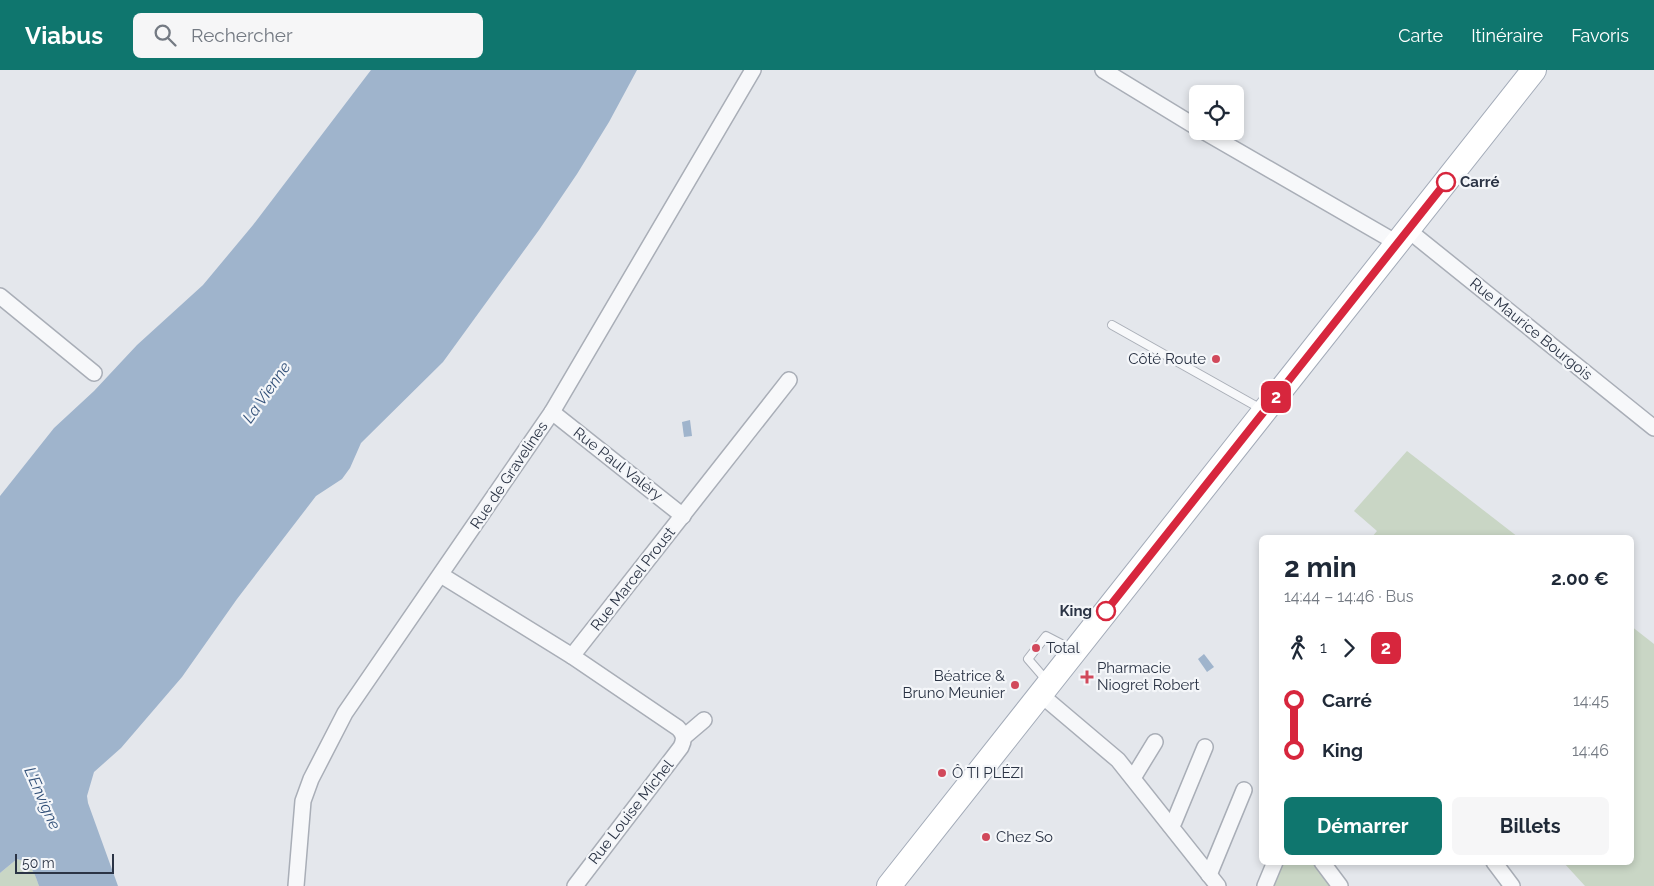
<!DOCTYPE html>
<html lang="fr">
<head>
<meta charset="utf-8">
<style>
	:root { --surface:#fff; --page:#f6f6f7; --text:#1f2937; --muted:#747a83; --accent:#0f766e }
	body { margin:0; font-family:Raleway,sans-serif; background:var(--page); color:var(--text); height:100vh; display:flex; flex-direction:column; font-size:19px; white-space:nowrap }
	* { box-sizing:border-box; margin:0 }
	p { font-size:16px; color:var(--muted) }
	.icon { flex:none; width:28px; height:28px; fill:none; stroke:currentColor; stroke-width:2; stroke-linecap:round; stroke-linejoin:round }
	.map { position:relative; flex:1; overflow:hidden }
	.panel { position:absolute; left:1259px; top:465px; width:375px; height:330px; display:flex; flex-direction:column; background:var(--surface); border-radius:8px; box-shadow:0 2px 8px #0003 }
	.panel>* { flex:none }
	.badge { padding:0 10px; border-radius:8px; font-size:18px; line-height:32px }
	.controls { position:absolute; left:1189px; top:15px; display:grid; gap:10px }
	.controls a { display:grid; place-items:center; width:55px; height:55px; border-radius:8px; background:var(--surface); box-shadow:0 2px 8px #0003; font-size:25px }
	.scale { position:absolute; left:15px; bottom:12px; width:99px; box-sizing:border-box; padding-left:5px; border:2px solid #2b3445; border-top:0; font-size:14px; line-height:18px; white-space:nowrap; color:#2b3445; -webkit-text-stroke:4px #f4f6f9; paint-order:stroke }
	.map>.badge { position:absolute; translate:-50% -50%; box-shadow:0 0 0 2px #fff }
	.legs { display:flex; align-items:center; gap:8px; height:55px; padding:0 25px; font-size:16px }
	.legs p { margin-inline-start:auto }
	.head { display:flex; align-items:center; justify-content:space-between; height:85px; padding:0 25px }
	h1 { font-size:28px; font-weight:700; line-height:38px }
	.primary-button { display:flex; gap:10px; margin-top:auto; padding:10px 25px }
	.primary-button a { flex:1; height:58px; border-radius:8px; background:var(--accent); color:#fff; font-size:20px; font-weight:700; line-height:58px; text-align:center }
	.primary-button a+a { background:var(--page); color:var(--text) }
	ul { padding:0 25px; list-style:none }
	li { display:flex; align-items:center; gap:18px; height:50px; font-size:19px }
	li i { display:grid; place-items:center; width:8px; height:100%; margin:0 6px; background:currentColor }
	li i::after { content:''; width:12px; height:12px; margin:-6px; border:4px solid; border-radius:50%; background:var(--surface) }
	li p { margin-inline-start:auto }
	li:first-child i { background:linear-gradient(#0000 50%,currentColor 0) }
	li:last-child i { background:linear-gradient(currentColor 50%,#0000 0) }
	header { display:flex; align-items:center; gap:30px; box-sizing:border-box; height:70px; padding:0 25px; background:var(--accent); color:#fff }
	header strong { font-size:24px }
	nav { display:flex; gap:28px; margin-inline-start:auto; font-size:18px }
	.search { width:350px; height:45px; background:var(--page); display:flex; align-items:center; gap:12px; box-sizing:border-box; padding:0 18px; border-radius:8px; color:var(--muted); font-size:19px }
	.map>svg:first-child { display:block }
</style>
</head>
<body>
<header>
<strong>Viabus</strong>
<div class="search"><svg class="icon" aria-label="search" viewBox="0 0 24 24"><circle cx="10" cy="10" r="6"/><path d="M15 15l6 6"/></svg>Rechercher</div>
<nav><a>Carte</a><a>Itinéraire</a><a>Favoris</a></nav>
</header>
<div class="map">
<svg width="1654" height="816" viewBox="0 0 1654 816">
	<rect width="100%" height="100%" fill="#e4e7ec"/>
	<g fill="#c9d6c5">
		<polygon points="1407,381 1518,467 1372,467 1377,461 1354,441"/>
		<polygon points="1631,556 1654,574 1654,816 1585,816 1564,793 1631,792"/>
		<path d="M17,789C31,792 35,804 39,816H0V803Z"/>
		<polygon points="1281,792 1316,793 1334,816 1271,816"/>
	</g>
	<g fill="#9fb4cc">
		<path d="M371,0H637L609,52L577,104L539,160L443,292L361,373L350,398L342,409L316,426L237,529L182,607L121,678L94,702L87,726L88,733L118,816H39C35,804 31,792 17,789L0,803V426L54,358L94,321L137,275L203,215L253,155Z"/>
		<polygon points="690,350 692,366 684,367 682,352"/>
		<polygon points="1204,584 1214,597 1207,602 1198,589"/>
	</g>
	<g fill="none" stroke-linecap="round" stroke-linejoin="round">
		<defs>
			<g id="lane">
				<polyline points="1112,255 1263,340"/>
				<polyline points="1047,611 1028,589 1046,566 1073,580"/>
			</g>
			<g id="street">
				<polyline points="1103,0 1198,58"/>
				<polyline points="1203,61 1397,173"/>
				<polyline points="1408,160 1654,358"/>
				<polyline points="0,226 94,303"/>
				<polyline points="552,342 683,446"/>
				<polyline points="441,505 572,586 789,310"/>
				<path d="M572,586L678,658C684,664 685,669 681,677L575,816"/>
				<polyline points="1040,624 1118,690 1218,816"/>
				<polyline points="684,667 704,650"/>
				<polyline points="1133,708 1155,672"/>
				<polyline points="1170,755 1174,752 1205,677"/>
				<polyline points="1322,792 1340,816"/>
				<polyline points="1494,792 1512,816"/>
				<polyline points="1209,805 1244,720"/>
				<polyline points="296,816 303,731 311,709 345,643 552,342 753,0"/>
				<polyline points="1265,816 1275,792"/>
			</g>
			<polyline id="primary" points="889,816 1534,0"/>
		</defs>
		<use href="#lane" stroke="#a9aeb7" stroke-width="10"/>
		<use href="#street" stroke="#a9aeb7" stroke-width="18"/>
		<use href="#primary" stroke="#a3abb8" stroke-width="26"/>
		<use href="#lane" stroke="#f7f8fa" stroke-width="8"/>
		<use href="#street" stroke="#f7f8fa" stroke-width="15"/>
		<use href="#primary" stroke="#fff" stroke-width="24"/>
	</g>
	<g fill="none" stroke-linecap="round" stroke-linejoin="round">
		<defs>
			<polyline id="line-1" points="1106,541 1446,112"/>
		</defs>
		<use href="#line-1" stroke="#fff" stroke-width="11"/>
		<use href="#line-1" stroke="#d7263d" stroke-width="8"/>
	</g>
	<g fill="#fff" stroke="#d7263d" stroke-width="2.5">
		<circle cx="1446" cy="112" r="9"/>
		<circle cx="1106" cy="541" r="9"/>
	</g>
	<g fill="#d1495b" stroke="#f4f6f9" stroke-width="2">
		<circle cx="1216" cy="289" r="5"/>
		<circle cx="1036" cy="578" r="5"/>
		<path d="M1084.5 599.5h5v5h5v5h-5v5h-5v-5h-5v-5h5z"/>
		<circle cx="1015" cy="615" r="5"/>
		<circle cx="942" cy="703" r="5"/>
		<circle cx="986" cy="767" r="5"/>
	</g>
	<g text-anchor="middle" stroke-width="4.5" stroke-linejoin="round" paint-order="stroke">
		<g font-size="15" font-weight="bold" fill="#2b3445" stroke="#f4f6f9" text-anchor="start">
			<text x="1460" y="117">Carré</text>
			<text x="1092" y="546" text-anchor="end">King</text>
		</g>
		<g font-size="15" fill="#2b3445" stroke="#f4f6f9">
			<text transform="translate(1531 259) rotate(39)" y="5">Rue Maurice Bourgois</text>
			<text transform="translate(618 394) rotate(38)" y="5">Rue Paul Valéry</text>
			<text transform="translate(509 405) rotate(-56)" y="5">Rue de Gravelines</text>
			<text transform="translate(633 509) rotate(-52)" y="5">Rue Marcel Proust</text>
			<text transform="translate(631 742) rotate(-52)" y="5">Rue Louise Michel</text>
		</g>
		<g font-size="15" fill="#2b3445" stroke="#f4f6f9" text-anchor="start">
			<text x="1206" y="294" text-anchor="end">Côté Route</text>
			<text x="1046" y="583">Total</text>
			<text x="1097" y="603">Pharmacie<tspan x="1097" dy="17">Niogret Robert</tspan></text>
			<text x="1005" y="611" text-anchor="end">Béatrice &amp;<tspan x="1005" dy="17">Bruno Meunier</tspan></text>
			<text x="952" y="708">Ô TI PLÉZI</text>
			<text x="996" y="772">Chez So</text>
		</g>
		<g font-size="16" font-style="italic" fill="#34527a" stroke="#f4f6f9">
			<text transform="translate(266 322) rotate(-55)" y="6">La Vienne</text>
			<text transform="translate(43 728) rotate(66)" y="6">L'Envigne</text>
		</g>
	</g>
</svg>
<div class="controls">
<a><svg class="icon" aria-label="locate" viewBox="0 0 24 24"><circle cx="12" cy="12" r="6"/><path d="M12 2v4M12 18v4M2 12h4M18 12h4"/></svg></a>
</div>
<div class="scale">50 m</div>
<b class="badge" style="left:1276px;top:327px;background:#d7263d;color:#fff">2</b>
<section class="panel">
<div class="head"><div><h1>2 min</h1><p>14:44 – 14:46 · Bus</p></div><b>2.00 €</b></div>
<div class="legs"><svg class="icon" aria-label="walk" viewBox="0 0 24 24"><circle cx="13" cy="4" r="2"/><path d="M13 8l-2 6 4 7M11 14l-3 7M7 12l3-4h3l4 4"/></svg>1<svg class="icon" aria-label="forward" viewBox="0 0 24 24"><path d="M9 5l7 7-7 7"/></svg><b class="badge" style="background:#d7263d;color:#fff">2</b></div>
<ul>
<li><i style="color:#d7263d"></i><b>Carré</b><p>14:45</p></li>
<li><i style="color:#d7263d"></i><b>King</b><p>14:46</p></li>
</ul>
<div class="primary-button"><a>Démarrer</a><a>Billets</a></div>
</section>
</div>
</body>
</html>
